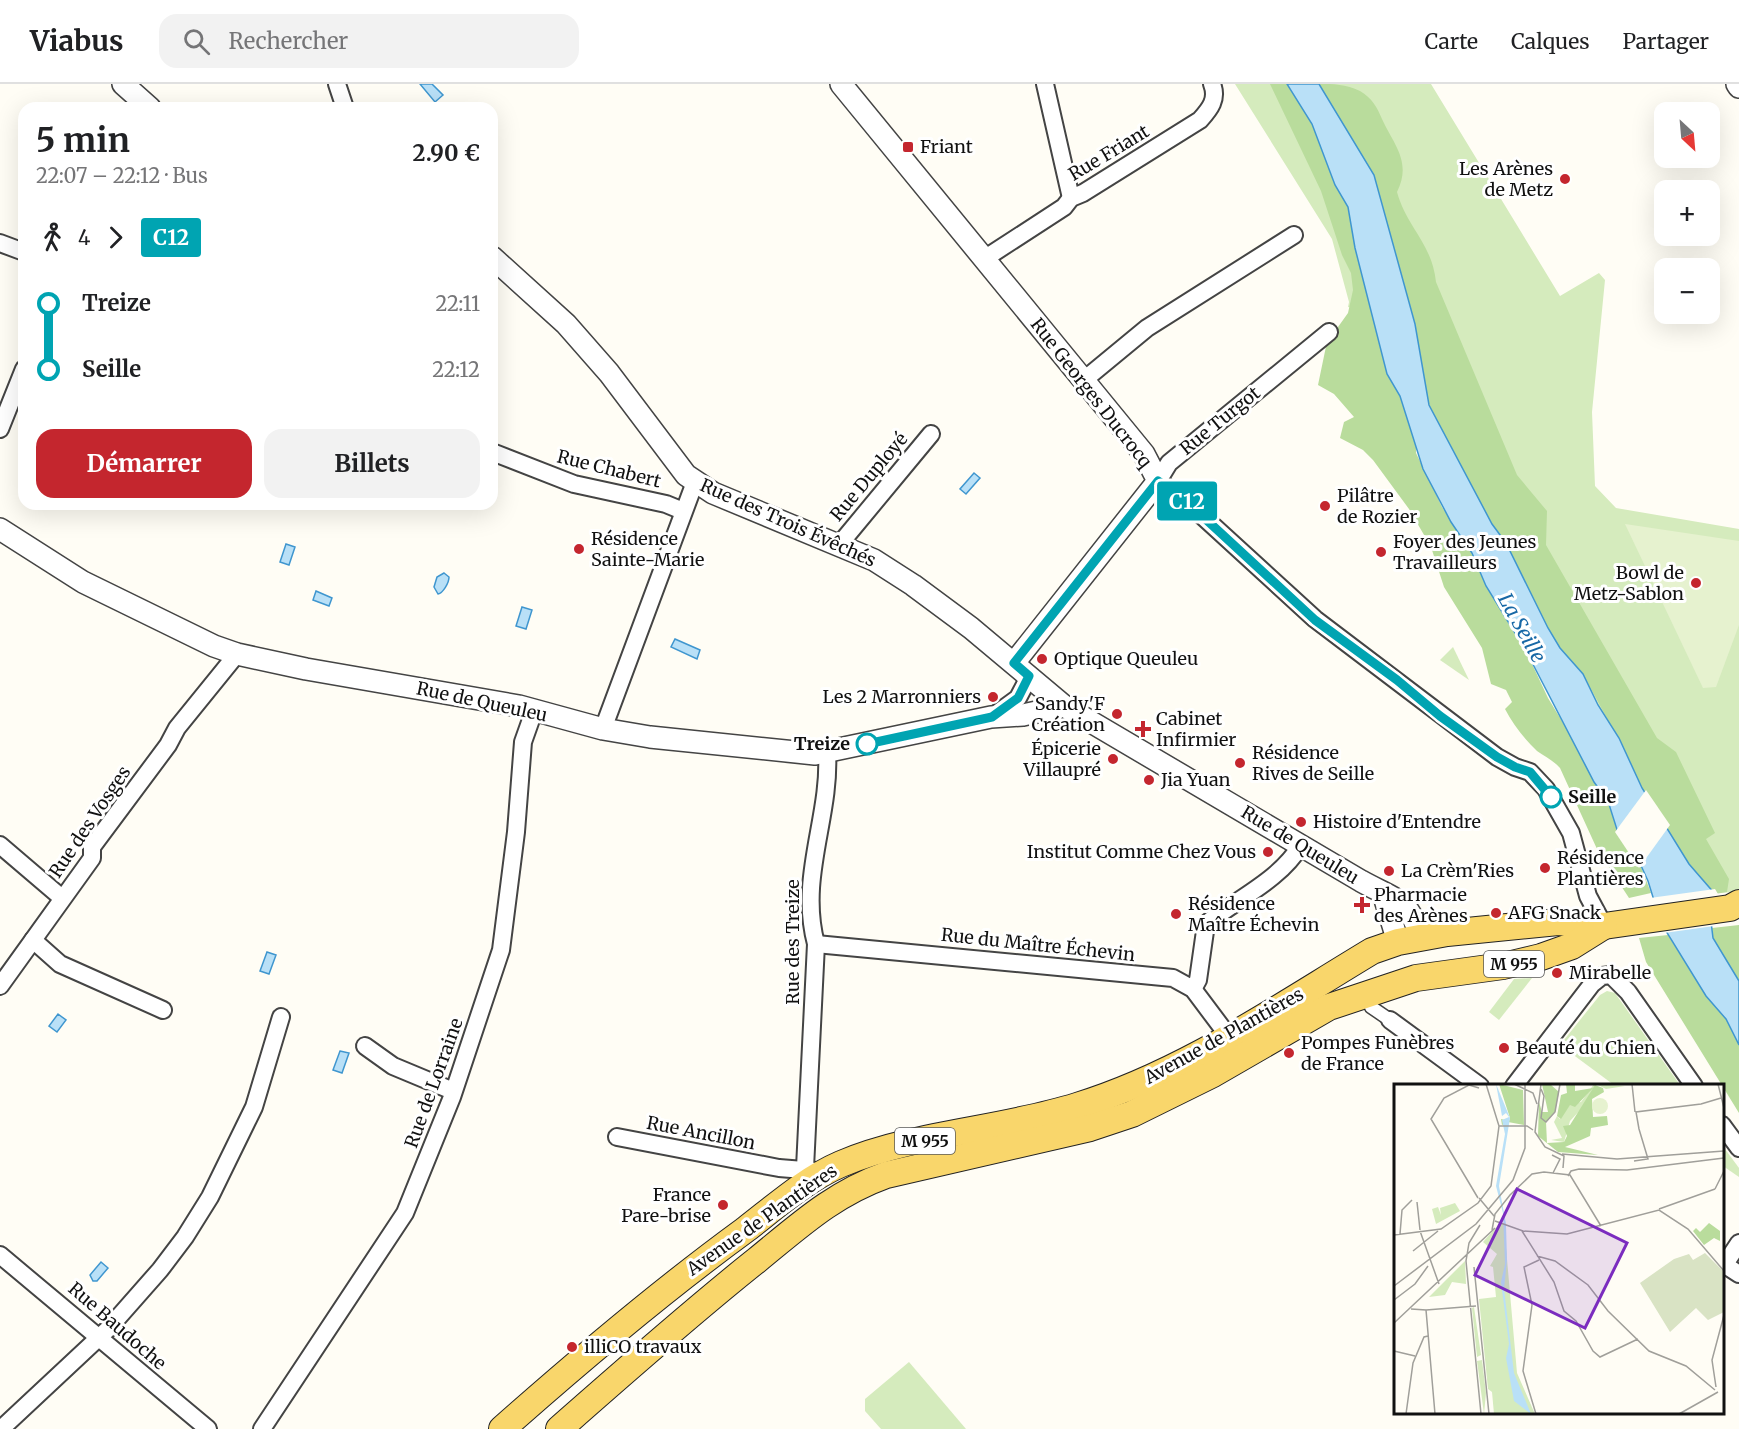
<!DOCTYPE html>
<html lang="fr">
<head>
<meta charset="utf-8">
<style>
	:root { --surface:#fff; --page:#f2f2f2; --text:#202124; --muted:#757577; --line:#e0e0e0; --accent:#c4262e }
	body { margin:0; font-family:Merriweather,serif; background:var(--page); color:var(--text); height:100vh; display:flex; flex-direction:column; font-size:22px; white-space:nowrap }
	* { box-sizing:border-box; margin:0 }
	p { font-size:20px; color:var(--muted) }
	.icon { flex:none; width:33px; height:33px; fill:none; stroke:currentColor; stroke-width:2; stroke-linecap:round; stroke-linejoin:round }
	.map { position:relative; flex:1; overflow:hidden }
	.details { position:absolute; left:18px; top:18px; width:480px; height:408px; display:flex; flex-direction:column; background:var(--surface); border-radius:18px; box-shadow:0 6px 24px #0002 }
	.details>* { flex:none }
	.badge { padding:0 12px; border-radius:4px; font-size:21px; line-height:39px }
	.needle { width:39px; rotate:154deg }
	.tools { position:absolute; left:1654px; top:18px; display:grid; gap:12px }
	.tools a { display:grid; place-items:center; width:66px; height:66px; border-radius:12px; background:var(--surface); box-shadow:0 6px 24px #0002; font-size:30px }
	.map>.badge { position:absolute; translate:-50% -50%; box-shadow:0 0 0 3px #fff }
	.legs { display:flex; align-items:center; gap:9px; height:66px; padding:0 18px; font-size:20px }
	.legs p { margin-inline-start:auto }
	.headline { display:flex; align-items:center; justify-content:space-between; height:102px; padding:0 18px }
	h1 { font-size:33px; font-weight:700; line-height:45px }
	.action { display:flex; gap:12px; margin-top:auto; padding:12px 18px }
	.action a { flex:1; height:69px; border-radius:18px; background:var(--accent); color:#fff; font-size:24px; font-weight:700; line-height:69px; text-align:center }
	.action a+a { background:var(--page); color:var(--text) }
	ul { padding:0 18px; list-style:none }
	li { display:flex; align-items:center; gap:21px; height:66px; font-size:22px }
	li i { display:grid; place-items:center; width:9px; height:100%; margin:0 8px; background:currentColor }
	li i::after { content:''; width:15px; height:15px; margin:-8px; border:4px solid; border-radius:50%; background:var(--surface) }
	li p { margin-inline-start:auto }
	li:first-child i { background:linear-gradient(#0000 50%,currentColor 0) }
	li:last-child i { background:linear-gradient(currentColor 50%,#0000 0) }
	header { display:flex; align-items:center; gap:36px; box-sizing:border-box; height:84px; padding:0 30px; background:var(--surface); border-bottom:2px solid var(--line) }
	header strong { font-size:28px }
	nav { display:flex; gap:33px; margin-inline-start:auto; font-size:21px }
	.search { width:420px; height:54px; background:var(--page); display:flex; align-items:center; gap:15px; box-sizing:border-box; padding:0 21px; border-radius:18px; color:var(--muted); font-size:22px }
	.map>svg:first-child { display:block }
</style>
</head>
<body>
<header>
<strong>Viabus</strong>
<div class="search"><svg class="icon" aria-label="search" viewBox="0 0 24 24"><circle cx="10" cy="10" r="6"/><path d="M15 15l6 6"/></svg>Rechercher</div>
<nav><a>Carte</a><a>Calques</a><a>Partager</a></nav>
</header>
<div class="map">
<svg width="1739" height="1345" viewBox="0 0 1739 1345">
	<rect width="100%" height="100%" fill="#fffdf5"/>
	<g fill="#d5ebbd">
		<polygon points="1235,0 1431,0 1560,212 1599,189 1605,196 1592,328 1595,402 1616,424 1739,445 1739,808 1683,810 1379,228 1348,223 1349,218 1332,155"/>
		<polygon points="1453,563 1469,596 1440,576"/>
		<polygon points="1532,894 1499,936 1489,928 1514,895"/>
		<polygon points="1607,907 1615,909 1680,1001 1614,1001 1560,961 1600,911"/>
		<polygon points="1722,1061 1739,1084 1739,1093 1723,1082"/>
		<polygon points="909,1278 966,1345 881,1345 865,1327 865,1315"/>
	</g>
	<g fill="#b9dc9c">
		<path d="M1270,0H1287L1312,40L1335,101L1348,123L1355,164L1387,290L1400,312L1416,356V369L1442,423L1472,469L1486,502L1525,565L1548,614L1582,670L1594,698L1608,717L1619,752L1638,775L1651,809L1629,814L1597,765L1560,684C1553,676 1545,673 1537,667C1524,655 1513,640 1505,625L1512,618L1506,606L1491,600L1482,564L1444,503L1431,463L1409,425L1373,376L1363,366L1340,354L1344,338L1354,333L1334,310L1318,301L1329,248L1338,243L1348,229L1353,206L1351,189L1342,171L1321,107Z"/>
		<path d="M1319,0C1333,0 1346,0 1360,7C1372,14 1377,23 1382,35C1394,61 1412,78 1397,108C1407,144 1432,159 1436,198L1517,391L1547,427L1546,461L1657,654L1676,668L1715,749L1706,755L1729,795L1727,808L1715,810L1689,780L1642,704L1630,677L1583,590L1560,564L1548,544L1506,459L1492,440L1429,321L1415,240L1374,91Z"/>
		<polygon points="1739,841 1739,897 1713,854 1712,844"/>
		<polygon points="1668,851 1706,912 1726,935 1739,961 1739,1029 1646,878 1639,854"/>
	</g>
	<polygon fill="#e6f2cf" points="1625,440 1739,457 1739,541 1716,603 1703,604"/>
	<g fill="#b9e0f7" stroke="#3f96cf" stroke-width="1.5">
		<polygon points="420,0 432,0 443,11 435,18"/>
		<polygon points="1287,0 1319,0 1374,91 1415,240 1429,321 1492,440 1506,459 1548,544 1560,564 1583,590 1598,621 1619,654 1642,704 1689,780 1715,810 1710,829 1713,854 1739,897 1739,961 1726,935 1706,912 1661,839 1648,797 1638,775 1619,752 1608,717 1594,698 1525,565 1486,502 1472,469 1451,438 1423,385 1400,312 1387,290 1355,164 1348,123 1335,101 1312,40"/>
		<polygon points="974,389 980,394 966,410 960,405"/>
		<polygon points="286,460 295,463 289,481 280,478"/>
		<path d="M444,489L449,493C449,499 443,509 438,510L434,503L437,493Z"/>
		<polygon points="316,507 332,514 329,522 313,516"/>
		<polygon points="522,523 532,526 526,545 516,542"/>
		<polygon points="675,555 700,566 697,575 671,563"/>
		<polygon points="267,868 276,871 269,890 260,887"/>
		<polygon points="58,930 66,936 57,948 49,942"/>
		<polygon points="340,967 349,969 342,989 333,986"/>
		<polygon points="101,1178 108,1184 97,1197 93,1197 90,1191"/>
	</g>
	<g fill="#fffdf5">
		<polygon points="1646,706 1670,741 1639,784 1615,748"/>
		<polygon points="1715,805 1718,810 1713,829 1714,842 1664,849 1650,814"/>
	</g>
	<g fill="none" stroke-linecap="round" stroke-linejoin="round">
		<defs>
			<polyline id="pedestrian" points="1366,909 1371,923 1390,936"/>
			<g id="minor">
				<polyline points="337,0 345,24"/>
				<polyline points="1045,0 1071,114"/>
				<polyline points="0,159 24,168"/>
				<path d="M984,175L1064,123L1071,114L1083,109L1200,36C1210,25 1218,15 1212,0"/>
				<polyline points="1329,248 1169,379 1158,397 1186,417 1315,535 1497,673 1515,683 1530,688 1546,705 1571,749 1588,812 1604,842"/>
				<polyline points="1084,296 1147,244 1294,151"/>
				<polyline points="0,345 24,285"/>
				<polyline points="492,368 574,400 666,420 683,427"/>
				<polyline points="839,461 931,350"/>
				<polyline points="992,633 1018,614 1029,593"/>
				<polyline points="603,645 695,398"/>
				<polyline points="0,761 62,814"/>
				<polyline points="33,856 60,880 163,926"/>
				<polyline points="816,860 1173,894 1193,905 1229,953"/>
				<polyline points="0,902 92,774 92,763 168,661 177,644 237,570"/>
				<path d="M1193,905L1198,896L1206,840C1238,814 1279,797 1301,761"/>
				<polyline points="1390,936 1480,1002"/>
				<polyline points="365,962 393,982 453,1007"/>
				<polyline points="1514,1002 1592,900 1602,892 1611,891 1628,908 1694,1002"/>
				<polyline points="1722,1041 1739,1064"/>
				<polyline points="617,1053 779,1084 816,1087"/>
				<path d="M805,1084L816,860C798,793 831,733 827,668"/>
				<polyline points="0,1171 208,1345"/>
				<polyline points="1722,1179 1739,1190"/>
				<polyline points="1725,1180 1739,1159"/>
				<polyline points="1,1345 108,1245 160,1186 185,1153 210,1113 254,1023 281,933"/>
				<polyline points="262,1345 405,1129 452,1013 501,866 516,748 523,658 534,627"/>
			</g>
			<g id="tertiary">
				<polyline points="123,0 150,24"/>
				<polyline points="841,0 1144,370 1158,397 1014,579"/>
				<polyline points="1737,0 1739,3"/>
				<path d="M492,173L566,240L609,289L686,391L713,409L874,476L913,501L971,544L1064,622L1361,797C1395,816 1408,814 1421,853"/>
				<polyline points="0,445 83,498 214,562 237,570 306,585 519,622 603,645 650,653 815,670 991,633 1023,631 1064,622"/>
				<polyline points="1383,809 1398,858"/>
			</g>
			<g id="primary">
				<path d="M502,1345C581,1275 660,1208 745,1146C775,1123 806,1095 841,1080C914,1049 1001,1046 1077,1022C1184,989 1277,924 1372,867L1398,858L1447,849L1558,838L1604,842L1730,824L1739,819"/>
				<path d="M559,1345C624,1288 689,1230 757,1176C800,1141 833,1110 886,1091L1090,1044L1132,1030L1213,990L1329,923L1416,894L1503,882L1541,873L1572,862L1604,842"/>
			</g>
		</defs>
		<use href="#pedestrian" stroke="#444" stroke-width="15"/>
		<use href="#minor" stroke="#444" stroke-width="20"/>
		<use href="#tertiary" stroke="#444" stroke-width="24"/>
		<use href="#primary" stroke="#222" stroke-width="28"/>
		<use href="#pedestrian" stroke="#fff" stroke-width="12"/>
		<use href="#minor" stroke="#fff" stroke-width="16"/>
		<use href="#tertiary" stroke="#fff" stroke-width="21"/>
		<use href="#primary" stroke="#f9d66b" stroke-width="26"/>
	</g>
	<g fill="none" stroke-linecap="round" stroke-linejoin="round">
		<defs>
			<polyline id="line-1" points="867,660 992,633 1018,614 1029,592 1014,579 1158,397 1186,417 1315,536 1397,596 1440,632 1497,673 1515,683 1530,688 1551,713"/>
		</defs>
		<use href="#line-1" stroke="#fff" stroke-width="14"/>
		<use href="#line-1" stroke="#00a4b2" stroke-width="9"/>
	</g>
	<g fill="#c4262e" stroke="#fff" stroke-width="2">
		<rect x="902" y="57" width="12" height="12" rx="3"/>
		<circle cx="1565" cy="95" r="6"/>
		<circle cx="1325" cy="422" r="6"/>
		<circle cx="579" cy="465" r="6"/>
		<circle cx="1381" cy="468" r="6"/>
		<circle cx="1696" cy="499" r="6"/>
		<circle cx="1042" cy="575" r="6"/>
		<circle cx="993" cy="613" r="6"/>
		<circle cx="1117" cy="630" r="6"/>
		<path d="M1140 636h6v6h6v6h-6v6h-6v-6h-6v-6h6z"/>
		<circle cx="1113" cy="675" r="6"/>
		<circle cx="1240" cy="679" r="6"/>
		<circle cx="1149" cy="696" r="6"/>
		<circle cx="1301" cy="738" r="6"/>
		<circle cx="1268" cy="768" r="6"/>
		<circle cx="1545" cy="784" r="6"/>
		<circle cx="1389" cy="787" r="6"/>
		<path d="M1359 812h6v6h6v6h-6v6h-6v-6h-6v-6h6z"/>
		<circle cx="1496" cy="829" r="6"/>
		<circle cx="1176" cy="830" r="6"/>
		<circle cx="1557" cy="889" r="6"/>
		<circle cx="1504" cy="964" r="6"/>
		<circle cx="1289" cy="969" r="6"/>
		<circle cx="723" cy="1121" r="6"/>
		<circle cx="572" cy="1263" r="6"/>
	</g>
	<g fill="#fff" stroke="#00a4b2" stroke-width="3">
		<circle cx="867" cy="660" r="10"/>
		<circle cx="1551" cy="713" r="10"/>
	</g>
	<g text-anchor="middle" stroke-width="6" stroke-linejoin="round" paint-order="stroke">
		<g fill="#fff" stroke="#585858" stroke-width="1.5">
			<rect x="1484" y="867" width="60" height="26" rx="4.5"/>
			<rect x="895" y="1044" width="60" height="26" rx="4.5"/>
		</g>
		<g font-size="16" font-weight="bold" fill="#111">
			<text x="1514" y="886">M 955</text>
			<text x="925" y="1063">M 955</text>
		</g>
		<g font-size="18" fill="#111" stroke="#fff" text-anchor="start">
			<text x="920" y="69">Friant</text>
			<text x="1553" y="91" text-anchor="end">Les Arènes<tspan x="1553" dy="21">de Metz</tspan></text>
			<text x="1337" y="418">Pilâtre<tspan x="1337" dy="21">de Rozier</tspan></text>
			<text x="591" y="461">Résidence<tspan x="591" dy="21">Sainte-Marie</tspan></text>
			<text x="1393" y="464">Foyer des Jeunes<tspan x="1393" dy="21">Travailleurs</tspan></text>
			<text x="1684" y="495" text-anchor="end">Bowl de<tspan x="1684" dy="21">Metz-Sablon</tspan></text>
			<text x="1054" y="581">Optique Queuleu</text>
			<text x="981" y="619" text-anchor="end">Les 2 Marronniers</text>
			<text x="1105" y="626" text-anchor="end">Sandy'F<tspan x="1105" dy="21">Création</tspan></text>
			<text x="1156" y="641">Cabinet<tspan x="1156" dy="21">Infirmier</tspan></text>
			<text x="1101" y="671" text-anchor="end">Épicerie<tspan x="1101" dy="21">Villaupré</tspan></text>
			<text x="1252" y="675">Résidence<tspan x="1252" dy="21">Rives de Seille</tspan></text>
			<text x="1161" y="702">Jia Yuan</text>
			<text x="1313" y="744">Histoire d'Entendre</text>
			<text x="1256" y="774" text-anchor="end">Institut Comme Chez Vous</text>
			<text x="1557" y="780">Résidence<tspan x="1557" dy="21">Plantières</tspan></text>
			<text x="1401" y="793">La Crèm'Ries</text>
			<text x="1374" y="817">Pharmacie<tspan x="1374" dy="21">des Arènes</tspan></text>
			<text x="1188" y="826">Résidence<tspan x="1188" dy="21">Maître Échevin</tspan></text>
			<text x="1508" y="835">AFG Snack</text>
			<text x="1569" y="895">Mirabelle</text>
			<text x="1301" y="965">Pompes Funèbres<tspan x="1301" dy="21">de France</tspan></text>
			<text x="1516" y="970">Beauté du Chien</text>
			<text x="711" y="1117" text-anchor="end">France<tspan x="711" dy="21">Pare-brise</tspan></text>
			<text x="584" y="1269">illiCO travaux</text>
		</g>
		<g font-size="18" fill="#111" stroke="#fff">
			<text transform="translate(1109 69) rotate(-31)" y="6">Rue Friant</text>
			<text transform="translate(1091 309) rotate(52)" y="6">Rue Georges Ducrocq</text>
			<text transform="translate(1220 337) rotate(-39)" y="6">Rue Turgot</text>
			<text transform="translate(609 385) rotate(14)" y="6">Rue Chabert</text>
			<text transform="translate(869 393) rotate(-50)" y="6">Rue Duployé</text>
			<text transform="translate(788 439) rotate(24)" y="6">Rue des Trois Évêchés</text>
			<text transform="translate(482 618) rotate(12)" y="6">Rue de Queuleu</text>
			<text transform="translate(90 738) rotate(-56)" y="6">Rue des Vosges</text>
			<text transform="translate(1300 761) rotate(31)" y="6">Rue de Queuleu</text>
			<text transform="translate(793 858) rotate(-90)" y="6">Rue des Treize</text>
			<text transform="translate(1038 861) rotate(6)" y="6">Rue du Maître Échevin</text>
			<text transform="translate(1224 952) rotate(-29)" y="6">Avenue de Plantières</text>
			<text transform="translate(434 999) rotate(-70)" y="6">Rue de Lorraine</text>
			<text transform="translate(701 1049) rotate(11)" y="6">Rue Ancillon</text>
			<text transform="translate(762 1136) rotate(-35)" y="6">Avenue de Plantières</text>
			<text transform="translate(117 1242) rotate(41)" y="6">Rue Baudoche</text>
		</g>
		<g font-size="18" font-weight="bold" fill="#111" stroke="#fff" text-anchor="end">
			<text x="850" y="666">Treize</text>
			<text x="1568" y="719" text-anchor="start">Seille</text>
		</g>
		<g font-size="20" font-style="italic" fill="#1768a6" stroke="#fff">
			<text transform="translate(1522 544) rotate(61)" y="7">La Seille</text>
		</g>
	</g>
	<g transform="translate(1394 1000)">
		<rect width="330" height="330" fill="#fffdf5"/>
		<path d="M200,0L231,2L212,5L202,0L188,24L176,37L170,58L157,56L168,54L160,38L163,32L166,35L176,20L187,18ZM61,119L66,127L42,140L38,125L44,123L47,131L46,124ZM106,139L110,141L123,289L141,330H100L98,308L94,305L85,215L102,213L99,183L96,182L103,170L89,158ZM71,177L72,200L58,198L51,211L35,213ZM80,223L87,271L83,273L78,224ZM88,276L92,309L90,330L83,277Z" fill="#d5ebbd"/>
		<path d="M105,0L129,6L130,41L114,38L108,41L107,35L115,37L116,34ZM148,0H156L165,8L161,28L152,38L153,59L170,58L173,52L169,42L176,41L201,1L209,4L210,8L198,15L199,33L213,32L214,41L197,44L196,52L171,63L204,71L164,68L144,52L145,18L148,28H154ZM172,0H181V7L199,4L181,23L176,21L167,35L163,32L167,11L173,9ZM315,139L326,147V157L320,154L310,161L299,147L302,144L306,148Z" fill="#b9dc9c"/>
		<path d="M311,169L330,188V228L314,236L302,224L276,248L246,199L280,175L295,170L299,176Z" fill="#d9e3c4"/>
		<path d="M198 22a8 8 0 1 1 16 0a8 8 0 1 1-16 0Z" fill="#e6f2cf"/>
		<path d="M102,0L116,34L105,102L112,140L113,176L110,205L120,289L137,330L120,317L112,274L115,260L107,198L111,180L109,129L102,102L111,50L108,36L115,33L112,29L108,32Z" fill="#b9e0f7"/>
		<path fill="none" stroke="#a09f9a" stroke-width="1.5" d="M120,0L139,9L143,20M147,0L141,48L151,63L170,72L169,84M238,0L241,28M324,0L330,24M147,5L150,12L147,34L152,38L161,28L166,0M105,42H133L139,46M245,45L242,28L307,20L327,14M168,70L223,75L330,67M158,71L166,75L159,89M240,77L254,75L245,45M174,92L177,87L185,85L233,86L330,74M321,105L330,87M84,114L37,35L50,14L75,1L85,4M85,114L100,132M23,118L26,146M265,125L321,105M101,137L129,147L173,150L265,126L294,145L330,187M86,141L75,159L72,177L87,330M98,146L101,130L116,111L138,90L150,88L176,91L207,142M26,147L45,200M128,147L160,198L170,227L182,237L199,267L206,273L244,255M6,150L8,126L18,116M0,151L47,145L84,119L97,102L105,42L92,0M19,167L44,147M143,172L161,177L194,201L214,227L255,267L292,282L321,306M80,183L95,330M0,202L82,140L119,96L131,64V0M0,216L21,200L34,182M17,225L32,226L41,330M32,226L82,222M0,239L101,144M0,267L21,272M322,303L318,276L330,231M12,330L19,279L30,253L34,252M142,330L129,287L138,221L130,183L145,176M285,330L324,308"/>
		<path fill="#7b2cbf" fill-opacity="0.15" stroke="#7b2cbf" stroke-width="3" d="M123,105L233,159L191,244L81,191Z"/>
		<rect width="330" height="330" fill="none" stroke="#111" stroke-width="3"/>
	</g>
</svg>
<div class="tools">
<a><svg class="needle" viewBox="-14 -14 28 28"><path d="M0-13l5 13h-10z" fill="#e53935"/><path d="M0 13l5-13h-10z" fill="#757577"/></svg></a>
<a>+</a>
<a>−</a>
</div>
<b class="badge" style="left:1187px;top:417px;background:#00a4b2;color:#fff">C12</b>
<section class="details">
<div class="headline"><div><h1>5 min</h1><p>22:07 – 22:12 · Bus</p></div><b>2.90 €</b></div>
<div class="legs"><svg class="icon" aria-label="walk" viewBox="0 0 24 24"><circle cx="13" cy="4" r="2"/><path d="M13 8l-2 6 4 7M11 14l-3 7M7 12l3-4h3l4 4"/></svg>4<svg class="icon" aria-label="forward" viewBox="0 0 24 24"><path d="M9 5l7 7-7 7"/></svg><b class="badge" style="background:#00a4b2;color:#fff">C12</b></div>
<ul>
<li><i style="color:#00a4b2"></i><b>Treize</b><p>22:11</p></li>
<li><i style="color:#00a4b2"></i><b>Seille</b><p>22:12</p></li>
</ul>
<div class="action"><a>Démarrer</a><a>Billets</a></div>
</section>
</div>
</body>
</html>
